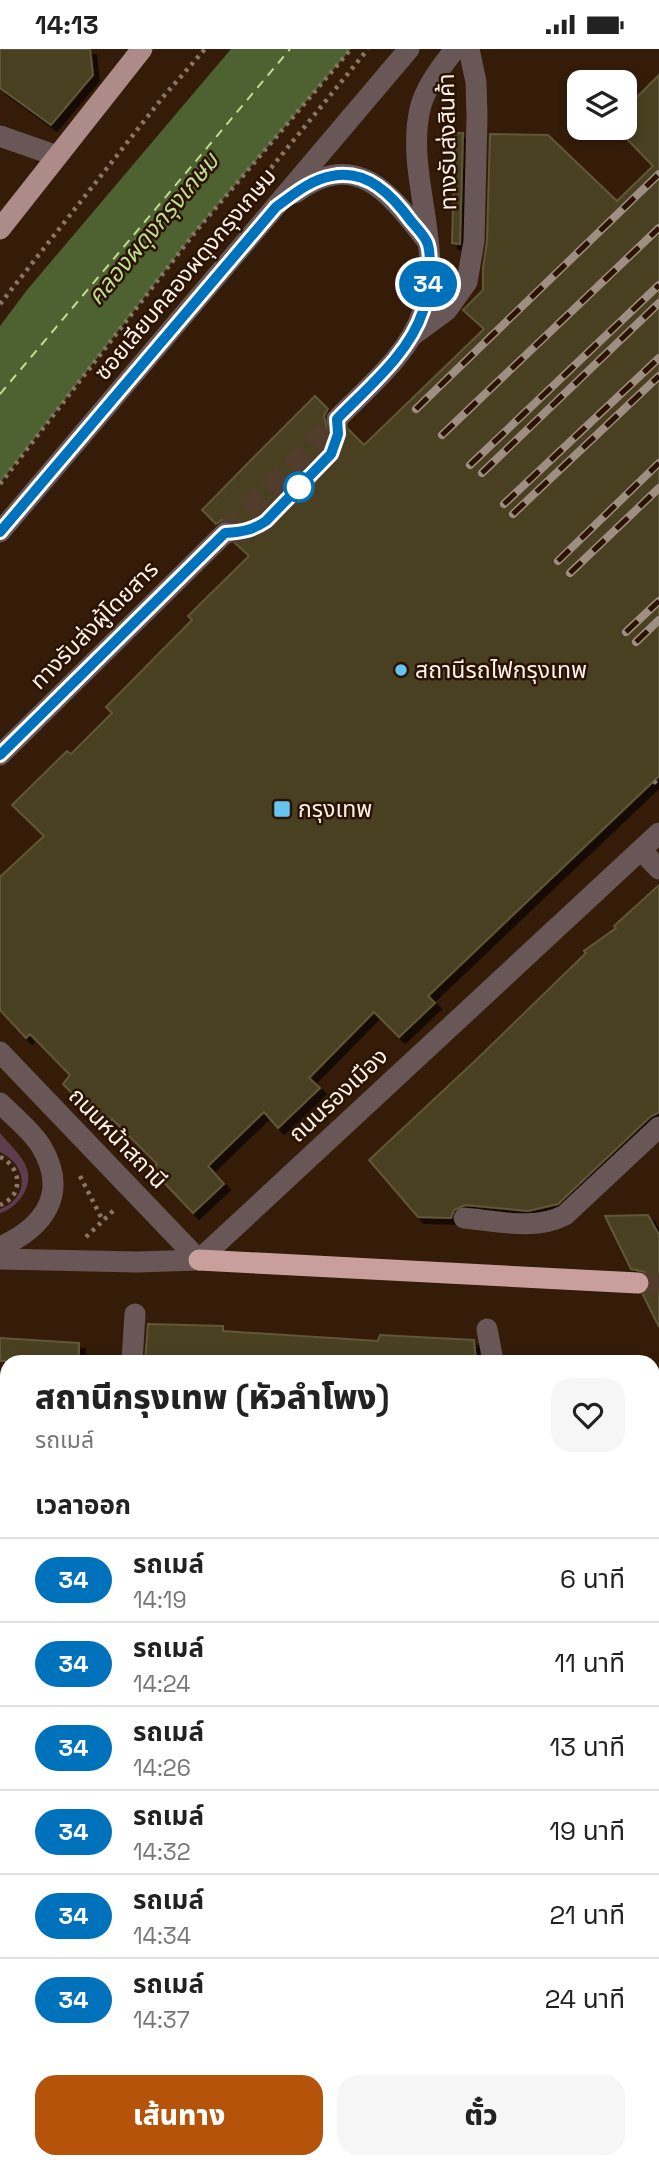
<!DOCTYPE html>
<html lang="th">
<head>
<meta charset="utf-8">
<style>
	:root { --surface:#fff; --page:#f6f6f6; --text:#222; --muted:#767676; --line:#e0e0e0; --accent:#b45309 }
	body { margin:0; font-family:"Space Grotesk","Noto Sans Thai",sans-serif; background:var(--page); color:var(--text); height:100vh; display:flex; flex-direction:column; font-size:26px; white-space:nowrap }
	* { box-sizing:border-box; margin:0 }
	p { font-size:23px; color:var(--muted) }
	.icon { flex:none; width:38px; height:38px; fill:none; stroke:currentColor; stroke-width:2; stroke-linecap:round; stroke-linejoin:round }
	.map { position:relative; flex:1; overflow:hidden }
	.panel { position:absolute; left:0px; top:1306px; width:660px; height:814px; display:flex; flex-direction:column; background:var(--surface); border-radius:21px 21px 0 0; box-shadow:0 4px 10px #0003 }
	.panel>* { flex:none }
	.badge { padding:0 14px; border-radius:23px; font-size:24px; line-height:46px }
	.buttons { position:absolute; left:567px; top:21px; display:grid; gap:14px }
	.buttons a { display:grid; place-items:center; width:70px; height:70px; border-radius:14px; background:var(--surface); box-shadow:0 4px 10px #0003; font-size:35px }
	.map>.badge { position:absolute; translate:-50% -50%; box-shadow:0 0 0 4px #fff }
	h2 { padding:0 35px; font-size:26px; line-height:63px }
	.round { display:grid; place-items:center; flex:none; width:74px; height:74px; border-radius:21px; background:var(--page) }
	.summary { display:flex; align-items:center; justify-content:space-between; height:119px; padding:0 35px }
	h1 { font-size:33px; font-weight:800; line-height:52px }
	.primary-button { display:flex; gap:14px; margin-top:auto; padding:14px 35px }
	.primary-button a { flex:1; height:80px; border-radius:21px; background:var(--accent); color:#fff; font-size:28px; font-weight:800; line-height:80px; text-align:center }
	.primary-button a+a { background:var(--page); color:var(--text) }
	ul { padding:0; list-style:none }
	li { display:flex; align-items:center; gap:21px; height:84px; padding:0 35px; border-top:2px solid var(--line) }
	li div { flex:1 }
	li b { display:block; font-size:26px }
	li em { font-style:normal }
	li .badge { min-width:77px; font-weight:700; text-align:center }
	.status { display:flex; justify-content:space-between; align-items:center; height:49px; padding:0 35px; background:var(--surface); direction:ltr }
	.status svg { height:19px; fill:currentColor }
	.map>svg:first-child { display:block }
</style>
</head>
<body>
<div class="status"><b>14:13</b><svg viewBox="0 0 49 12"><path d="M0 12V9h3v3zM5 12V6h3v6zM10 12V3h3v9zM15 12V0h3v12zM26 1h20v11H26zM47 4h2v5h-2z"/></svg></div>
<div class="map">
<svg width="659" height="2119" viewBox="0 0 659 2119">
	<defs>
		<filter id="shadow"><feDropShadow dx="6" dy="6" stdDeviation="0" flood-color="#0009"/></filter>
	</defs>
	<rect width="100%" height="100%" fill="#341c09"/>
	<g fill="#5d3d4d">
		<path d="M0,1084C9,1095 23,1107 27,1120C33,1139 17,1159 0,1164V1160C30,1149 28,1116 0,1103Z"/>
		<polygon points="0,1387 7,1399 7,1439 0,1447"/>
		<polygon points="0,2109 2,2113 88,2112 92,2119 0,2119"/>
	</g>
	<polygon fill="#4e6130" points="231,0 351,0 196,182 0,434 0,277 27,241"/>
	<g fill="none" stroke-linecap="round" stroke-linejoin="round">
		<polyline stroke="#bfdd91" stroke-width="2" stroke-dasharray="9 7" stroke-linecap="butt" points="0,345 290,0"/>
	</g>
	<g fill="#4a4022" stroke="#605637" stroke-width="2" filter="url(#shadow)">
		<polygon points="0,0 90,0 93,26 51,76 0,39"/>
		<polygon points="659,26 659,727 428,947 435,954 399,988 374,963 309,1029 320,1039 278,1079 264,1063 208,1117 224,1135 193,1164 152,1121 157,1115 112,1070 104,1078 63,1035 70,1026 30,985 26,989 0,961 0,828 44,787 12,756 67,702 71,705 112,664 106,658 192,571 188,567 249,507 234,493 238,481 234,474 222,471 216,475 202,461 257,405 315,347 328,360 324,367 327,379 334,383 347,379 364,396 484,280 463,261 483,241 483,219 487,192 490,85 548,86 617,152 653,117 625,88 625,60"/>
		<polygon points="455,84 463,84 460,195 452,194"/>
		<polygon points="659,836 659,1063 650,1068 558,1155 528,1162 465,1156 454,1161 451,1169 418,1168 369,1111 476,1011 586,904 584,902 616,879 614,877"/>
		<polygon points="648,1166 659,1186 659,1278 643,1246 649,1241 650,1229 645,1223 631,1220 605,1167"/>
		<polygon points="148,1275 223,1277 223,1282 378,1292 380,1286 474,1291 476,1312 145,1312"/>
		<polygon points="0,1289 79,1294 79,1312 0,1312"/>
	</g>
	<g fill="none" stroke-linecap="round" stroke-linejoin="round">
		<g stroke="#523c2b" stroke-width="21" stroke-dasharray="21 10" stroke-linecap="butt">
			<path d="M225,484C242,483 253,482 266,472L331,405L338,385L337,370"/>
			<polyline points="225,484 337,370"/>
		</g>
		<polyline stroke="#523c2b" stroke-width="21" stroke-dasharray="21 10" stroke-linecap="butt" points="638,1234 659,1235"/>
		<g stroke="#887668" stroke-width="4.5" stroke-dasharray="3.5 5" stroke-linecap="butt">
			<polyline points="271,119 368,0"/>
			<polyline points="0,255 163,48 205,0"/>
			<polyline points="0,435 196,182 351,0"/>
			<polyline points="654,732 659,737"/>
			<path d="M0,1108C22,1118 24,1147 0,1156"/>
			<polyline points="80,1127 103,1172"/>
			<polyline points="86,1188 115,1160"/>
			<polyline points="0,1405 7,1413"/>
			<polyline points="0,1422 7,1418"/>
			<polyline points="0,1433 7,1447"/>
			<polyline points="0,1536 7,1549"/>
			<polyline points="330,2112 334,2119"/>
		</g>
		<g stroke="#685756" stroke-width="21">
			<polyline points="0,87 57,107"/>
			<path d="M295,144C357,98 391,146 427,192"/>
			<polyline points="413,286 447,261 467,233 474,192 477,67 476,33 469,0"/>
			<path d="M337,370C368,338 409,306 423,262C445,197 405,126 420,60C425,38 442,17 455,0"/>
			<polyline points="0,483 409,0"/>
			<polyline points="0,706 225,484"/>
			<polyline points="641,801 659,820"/>
			<polyline points="0,1003 199,1211"/>
			<path d="M0,1054C13,1067 31,1081 41,1097C69,1144 45,1178 0,1198"/>
			<path d="M464,1169C497,1172 535,1182 565,1166L659,1078"/>
			<polyline points="0,1210 137,1213 199,1211 659,784"/>
			<polyline points="487,1280 493,1312"/>
			<polyline points="132,1312 135,1265"/>
			<polyline points="653,1449 659,1449"/>
			<polyline points="653,1635 659,1635"/>
			<polyline points="0,1887 7,1885"/>
			<polyline points="653,1898 659,1899"/>
		</g>
		<g stroke="#ac8b89" stroke-width="21">
			<polyline points="0,180 142,0"/>
			<polyline points="0,1623 7,1635"/>
			<polyline points="0,1803 7,1816"/>
			<polyline points="170,2112 174,2119"/>
			<polyline points="270,2112 274,2119"/>
		</g>
		<polyline stroke="#c89f9d" stroke-width="21" points="199,1211 638,1234"/>
		<defs>
			<g id="rail">
				<polyline points="416,360 659,125"/>
				<polyline points="442,386 659,179"/>
				<polyline points="470,416 659,236"/>
				<polyline points="482,424 659,254"/>
				<polyline points="504,455 659,309"/>
				<polyline points="513,465 659,327"/>
				<polyline points="558,512 659,414"/>
				<polyline points="570,524 659,439"/>
				<polyline points="626,583 659,552"/>
				<polyline points="636,593 659,571"/>
			</g>
		</defs>
		<use href="#rail" stroke="#9f8e82" stroke-width="8"/>
		<use href="#rail" stroke="#2a1302" stroke-width="5" stroke-dasharray="16" stroke-linecap="butt"/>
	</g>
	<g fill="none" stroke-linecap="round" stroke-linejoin="round">
		<defs>
			<path id="line" d="M0,483L276,158C294,145 310,131 332,127C367,120 392,146 411,172C416,178 424,186 427,193C433,207 428,248 423,262C409,305 368,338 337,370L338,385L331,405L266,472C253,481 242,483 225,484L0,706"/>
		</defs>
		<use href="#line" stroke="#fff" stroke-width="16"/>
		<use href="#line" stroke="#0072bc" stroke-width="10"/>
	</g>
	<circle fill="#fff" stroke="#0072bc" stroke-width="3.5" cx="299" cy="438" r="14"/>
	<g fill="#66c4ef" stroke="#2a1302" stroke-width="2.5">
		<circle cx="401" cy="621" r="7"/>
		<rect x="273" y="751" width="18" height="18" rx="3.5"/>
	</g>
	<g text-anchor="middle" stroke-width="5" stroke-linejoin="round" paint-order="stroke">
		<g font-size="23" fill="#fdf2eb" stroke="#2a1302">
			<text transform="translate(447 93) rotate(-91)" y="8">ทางรับส่งสินค้า</text>
			<text transform="translate(185 225) rotate(-50)" y="8">ซอยเลียบคลองผดุงกรุงเกษม</text>
			<text transform="translate(94 576) rotate(-45)" y="8">ทางรับส่งผู้โดยสาร</text>
			<text transform="translate(338 1046) rotate(-43)" y="8">ถนนรองเมือง</text>
			<text transform="translate(118 1089) rotate(46)" y="8">ถนนหน้าสถานี</text>
		</g>
		<g font-size="23" fill="#fdf2eb" stroke="#2a1302" text-anchor="start">
			<text x="415" y="629">สถานีรถไฟกรุงเทพ</text>
			<text x="298" y="768">กรุงเทพ</text>
		</g>
		<g font-size="24" font-style="italic" fill="#bfdd91" stroke="#2a1302">
			<text transform="translate(153 180) rotate(-50)" y="8">คลองผดุงกรุงเกษม</text>
		</g>
	</g>
</svg>
<div class="buttons">
<a><svg class="icon" aria-label="layers" viewBox="0 0 24 24"><path d="M12 4l9 5-9 5-9-5zM3 14l9 5 9-5"/></svg></a>
</div>
<b class="badge" style="left:428px;top:235px;background:#0072bc;color:#fff">34</b>
<section class="panel">
<div class="summary"><div><h1>สถานีกรุงเทพ (หัวลำโพง)</h1><p>รถเมล์</p></div><a class="round"><svg class="icon" aria-label="heart" viewBox="0 0 24 24"><path d="M12 20l-8-8c-3-5 5-10 8-4 3-6 11-1 8 4z"/></svg></a></div>
<h2>เวลาออก</h2>
<ul>
<li><span class="badge" style="background:#0072bc;color:#fff">34</span><div><b>รถเมล์</b><p>14:19</p></div><em>6 นาที</em></li>
<li><span class="badge" style="background:#0072bc;color:#fff">34</span><div><b>รถเมล์</b><p>14:24</p></div><em>11 นาที</em></li>
<li><span class="badge" style="background:#0072bc;color:#fff">34</span><div><b>รถเมล์</b><p>14:26</p></div><em>13 นาที</em></li>
<li><span class="badge" style="background:#0072bc;color:#fff">34</span><div><b>รถเมล์</b><p>14:32</p></div><em>19 นาที</em></li>
<li><span class="badge" style="background:#0072bc;color:#fff">34</span><div><b>รถเมล์</b><p>14:34</p></div><em>21 นาที</em></li>
<li><span class="badge" style="background:#0072bc;color:#fff">34</span><div><b>รถเมล์</b><p>14:37</p></div><em>24 นาที</em></li>
</ul>
<div class="primary-button"><a>เส้นทาง</a><a>ตั๋ว</a></div>
</section>
</div>
</body>
</html>
